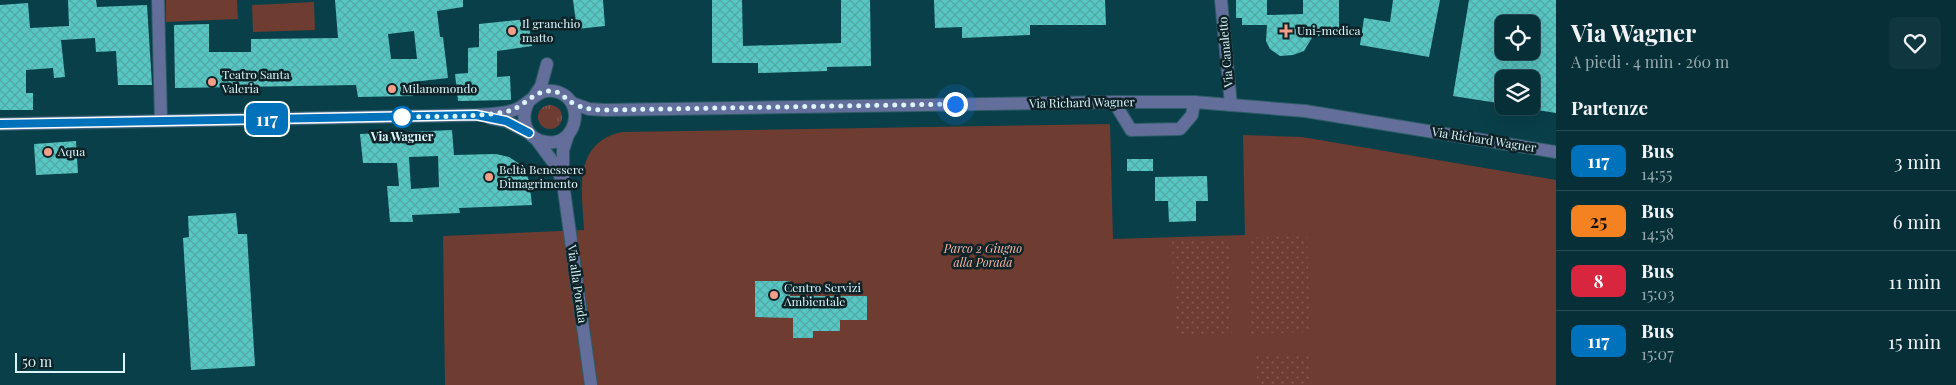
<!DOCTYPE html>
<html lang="it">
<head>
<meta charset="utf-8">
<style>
	:root { --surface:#072f37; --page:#10373f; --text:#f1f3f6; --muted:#98a9ad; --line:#284a52 }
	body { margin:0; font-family:"Playfair Display",serif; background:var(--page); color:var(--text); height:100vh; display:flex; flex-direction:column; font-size:19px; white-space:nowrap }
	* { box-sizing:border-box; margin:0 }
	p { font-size:16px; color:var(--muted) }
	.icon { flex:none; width:28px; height:28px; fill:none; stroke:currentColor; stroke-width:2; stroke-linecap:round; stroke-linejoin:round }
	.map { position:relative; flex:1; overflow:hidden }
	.side { display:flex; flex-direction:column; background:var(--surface); width:400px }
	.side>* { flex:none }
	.badge { padding:0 10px; border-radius:8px; font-size:18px; line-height:32px }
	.fabs { position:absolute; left:1495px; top:15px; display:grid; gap:10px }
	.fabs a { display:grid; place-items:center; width:45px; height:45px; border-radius:8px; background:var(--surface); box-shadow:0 5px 20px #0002,0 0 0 1px var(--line); font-size:25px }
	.scale { position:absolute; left:15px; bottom:12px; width:110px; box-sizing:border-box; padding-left:5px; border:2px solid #dbf4fa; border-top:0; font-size:14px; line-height:18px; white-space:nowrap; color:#dbf4fa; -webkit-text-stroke:4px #0e2327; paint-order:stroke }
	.you { position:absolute; width:25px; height:25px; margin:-12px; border:4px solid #fff; border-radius:50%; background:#1a73e8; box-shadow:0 0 0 8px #1a73e833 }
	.map>.badge { position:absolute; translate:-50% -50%; box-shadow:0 0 0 2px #fff }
	h2 { padding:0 15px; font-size:19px; line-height:45px }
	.round { display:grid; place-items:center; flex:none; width:52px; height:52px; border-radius:8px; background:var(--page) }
	.summary { display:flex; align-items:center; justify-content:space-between; height:85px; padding:0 15px }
	h1 { font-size:24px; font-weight:700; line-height:38px }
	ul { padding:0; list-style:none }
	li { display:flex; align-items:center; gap:15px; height:60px; padding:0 15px; border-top:1px solid var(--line) }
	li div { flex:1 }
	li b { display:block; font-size:19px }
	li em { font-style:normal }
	li .badge { min-width:55px; font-weight:700; text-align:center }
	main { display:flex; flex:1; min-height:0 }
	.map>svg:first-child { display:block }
</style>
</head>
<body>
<main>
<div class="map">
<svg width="1556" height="385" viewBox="0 0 1556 385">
	<defs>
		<pattern id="grass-tufts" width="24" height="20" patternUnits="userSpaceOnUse" patternTransform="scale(1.25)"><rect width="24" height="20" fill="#6e3c31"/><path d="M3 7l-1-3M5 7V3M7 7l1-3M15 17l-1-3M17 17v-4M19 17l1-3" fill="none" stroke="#825950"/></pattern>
		<pattern id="garden-dots" width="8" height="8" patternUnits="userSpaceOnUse" patternTransform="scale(1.25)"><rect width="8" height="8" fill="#6e3c31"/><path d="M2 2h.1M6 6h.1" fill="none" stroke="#825950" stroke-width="1.8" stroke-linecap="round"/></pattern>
		<pattern id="building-cross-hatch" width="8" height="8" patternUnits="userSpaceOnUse" patternTransform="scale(1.25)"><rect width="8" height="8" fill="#58c7c4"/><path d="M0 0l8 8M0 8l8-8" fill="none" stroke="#52a8a6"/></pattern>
	</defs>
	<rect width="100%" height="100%" fill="#093f49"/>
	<circle fill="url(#grass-tufts)" cx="550" cy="117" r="12"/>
	<g fill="#6e3c31">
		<polygon points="166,0 237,0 238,19 166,22"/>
		<polygon points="314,2 315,30 253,32 252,5"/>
		<path d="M1110,124L1113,239L1245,235L1243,135L1302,137L1556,180V385H445L443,236L584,230C582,191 572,143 622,132Z"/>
	</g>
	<g fill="url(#garden-dots)">
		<polygon points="1307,236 1310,332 1251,334 1248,238"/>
		<polygon points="1229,239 1232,333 1175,336 1172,241"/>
		<polygon points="1311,355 1312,385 1257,385 1256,356"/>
	</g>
	<g fill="url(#building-cross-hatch)" fill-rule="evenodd">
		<polygon points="68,0 96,0 97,7 147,5 152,85 118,85 116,51 96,52 95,38 61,40 65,77 54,78 53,68 26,70 26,93 33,93 33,110 0,110 0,5 28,3 30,28 69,26"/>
		<path d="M335,0H463V7L437,11L440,37H443L448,78L412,82L413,96L358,97L356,85L175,88L174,25L209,24V52H251V39L338,38ZM414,31L417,59H391L388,34Z"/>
		<polygon points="573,0 603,0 605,26 577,29"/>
		<polygon points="712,0 742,0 743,46 841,43 841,0 870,0 871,66 827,67 827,71 758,73 758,63 712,63"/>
		<polygon points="934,0 1105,0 1106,25 1030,25 1030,35 962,38 962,27 935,28"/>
		<polygon points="1236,0 1267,0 1267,24 1267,15 1303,14 1303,0 1339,0 1339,36 1313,36 1304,51 1293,55 1280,56 1270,49 1266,41 1267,25 1242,25 1242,18 1236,18"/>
		<polygon points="1393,0 1440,0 1429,57 1360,45 1364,18 1390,22"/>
		<path d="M1469,0H1556V113L1531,109V79H1504V104L1453,96ZM1504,24H1531V51H1504Z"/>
		<polygon points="528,19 532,46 497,51 497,77 510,76 511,100 458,101 455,74 468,73 468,48 479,47 479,24"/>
		<path d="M452,130L454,155L496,154L509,157L518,163L523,168L529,180L532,205L459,208L460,213L412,215L413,222H390L387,186H399L397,163H363L360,134ZM438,156L439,187L411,189L409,157Z"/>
		<polygon points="76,141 78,173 36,175 34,144"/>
		<rect x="1127" y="159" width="26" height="12"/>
		<polygon points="1207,176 1208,201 1196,201 1196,221 1169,222 1168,201 1155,201 1155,177"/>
		<polygon points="236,213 238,234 247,234 255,366 191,370 183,238 189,237 188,216"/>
		<polygon points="755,281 790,281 790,296 867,296 867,320 840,320 840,331 813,331 813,338 793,338 793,318 755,317"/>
	</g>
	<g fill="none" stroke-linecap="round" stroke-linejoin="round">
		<defs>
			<g id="minor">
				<polyline points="158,0 161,121"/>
				<polyline points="1221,0 1231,105"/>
				<polyline points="535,95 541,86 547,64"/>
				<polyline points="1114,102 1131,130 1180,129 1192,115 1194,102"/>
				<polyline points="572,103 589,109 605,110 1114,102 1194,102 1305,111 1556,152"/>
				<polyline points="490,118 506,121 529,133"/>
				<path d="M0,124L476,115C489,114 505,114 517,109C532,102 539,86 558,92C587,102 576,147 546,142C524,139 520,117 529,101"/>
				<polyline points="568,135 563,150 563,183 591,385"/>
				<polyline points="536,139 556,166 561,178"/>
			</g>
		</defs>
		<use href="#minor" stroke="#2b5c65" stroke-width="14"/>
		<use href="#minor" stroke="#636e9b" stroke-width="12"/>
	</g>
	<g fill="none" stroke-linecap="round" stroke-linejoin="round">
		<defs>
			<polyline id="line" points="0,124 476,115 506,121 529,133"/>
		</defs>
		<use href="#line" stroke="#fff" stroke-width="11"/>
		<use href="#line" stroke="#0072bc" stroke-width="8"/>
		<path stroke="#dbf4fa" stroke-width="5" stroke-dasharray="0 9" d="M402,117H397C432,116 469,118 504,112C523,109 532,92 548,91C563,90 564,100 575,104C584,109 594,110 604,110L955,104"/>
	</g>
	<g fill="#f49e8a" stroke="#0e2327" stroke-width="2">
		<circle cx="512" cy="31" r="5"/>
		<path d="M1283.5 23.5h5v5h5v5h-5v5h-5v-5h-5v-5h5z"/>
		<circle cx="212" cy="82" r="5"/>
		<circle cx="392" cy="89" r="5"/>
		<circle cx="48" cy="152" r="5"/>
		<circle cx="489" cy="177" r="5"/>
		<circle cx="774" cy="295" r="5"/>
	</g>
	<circle fill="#fff" stroke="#0072bc" stroke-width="2.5" cx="402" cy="117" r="10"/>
	<g text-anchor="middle" stroke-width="5" stroke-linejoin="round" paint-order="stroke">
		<g font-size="12" fill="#dbf4fa" stroke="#0e2327" text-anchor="start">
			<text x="522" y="28">Il granchio<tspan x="522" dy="14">matto</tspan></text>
			<text x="1297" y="35">Uni-medica</text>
			<text x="222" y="79">Teatro Santa<tspan x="222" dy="14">Valeria</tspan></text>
			<text x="402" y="93">Milanomondo</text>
			<text x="58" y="156">Aqua</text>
			<text x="499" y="174">Beltà Benessere<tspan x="499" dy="14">Dimagrimento</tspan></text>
			<text x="784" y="292">Centro Servizi<tspan x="784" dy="14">Ambientale</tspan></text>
		</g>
		<g font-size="12" fill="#dbf4fa" stroke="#0e2327">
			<text transform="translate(1226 52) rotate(-95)" y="4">Via Canaletto</text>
			<text transform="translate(1082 103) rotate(-1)" y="4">Via Richard Wagner</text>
			<text transform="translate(1484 140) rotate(9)" y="4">Via Richard Wagner</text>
			<text transform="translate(577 284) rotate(82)" y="4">Via alla Porada</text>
		</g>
		<g font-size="12" font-weight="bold" fill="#dbf4fa" stroke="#0e2327">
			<text x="402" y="141">Via Wagner</text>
		</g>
		<g font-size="12" font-style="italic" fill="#f5b5a6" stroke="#0e2327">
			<text x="983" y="253">Parco 2 Giugno<tspan x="983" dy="14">alla Porada</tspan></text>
		</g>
	</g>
</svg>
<div class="fabs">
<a><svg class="icon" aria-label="locate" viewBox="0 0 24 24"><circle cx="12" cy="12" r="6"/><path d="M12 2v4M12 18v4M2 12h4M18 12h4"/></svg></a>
<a><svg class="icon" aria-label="layers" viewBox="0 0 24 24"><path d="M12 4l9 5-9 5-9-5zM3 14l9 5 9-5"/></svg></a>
</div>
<div class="scale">50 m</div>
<div class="you" style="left:955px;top:104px"></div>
<b class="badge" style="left:267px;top:119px;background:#0072bc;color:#fff">117</b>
</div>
<section class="side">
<div class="summary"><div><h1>Via Wagner</h1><p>A piedi · 4 min · 260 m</p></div><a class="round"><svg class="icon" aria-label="heart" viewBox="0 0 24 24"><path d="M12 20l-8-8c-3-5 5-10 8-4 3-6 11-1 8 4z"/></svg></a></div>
<h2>Partenze</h2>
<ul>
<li><span class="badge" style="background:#0072bc;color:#fff">117</span><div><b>Bus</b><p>14:55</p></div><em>3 min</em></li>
<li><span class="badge" style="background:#f58220;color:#111">25</span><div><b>Bus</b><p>14:58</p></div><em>6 min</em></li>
<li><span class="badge" style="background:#d7263d;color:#fff">8</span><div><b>Bus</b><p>15:03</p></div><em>11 min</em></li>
<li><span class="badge" style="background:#0072bc;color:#fff">117</span><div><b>Bus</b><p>15:07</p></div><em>15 min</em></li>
</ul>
</section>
</main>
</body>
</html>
